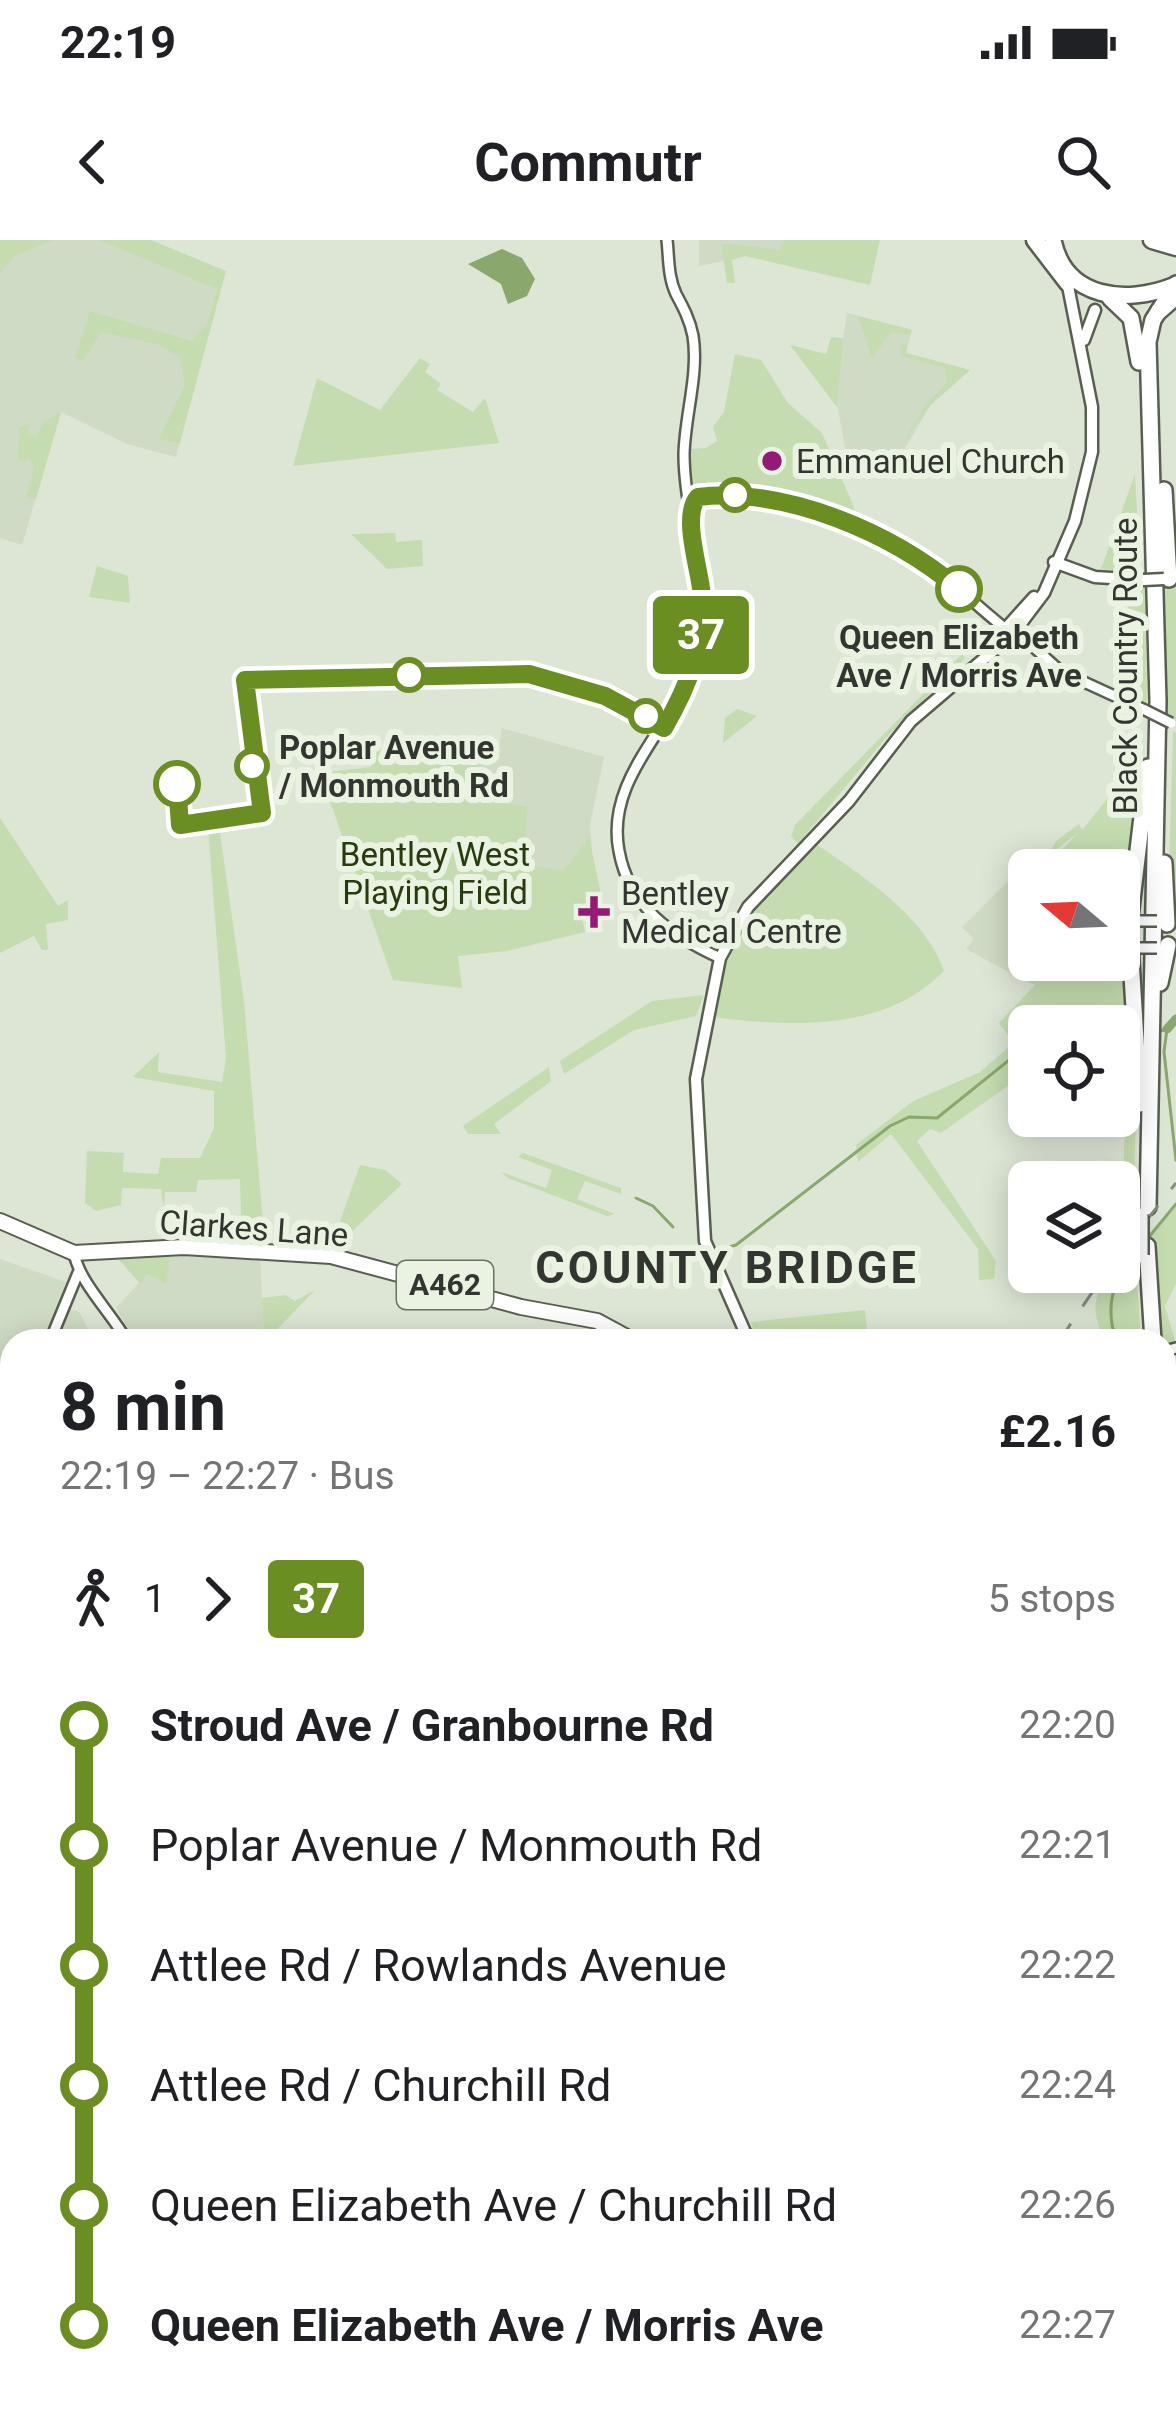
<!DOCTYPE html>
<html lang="en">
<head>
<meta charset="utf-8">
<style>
	:root { --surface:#fff; --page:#f2f2f2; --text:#202124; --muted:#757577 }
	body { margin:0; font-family:Roboto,sans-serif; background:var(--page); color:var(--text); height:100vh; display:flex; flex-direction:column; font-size:45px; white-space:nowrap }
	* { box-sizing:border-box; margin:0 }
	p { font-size:39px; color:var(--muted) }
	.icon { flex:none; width:66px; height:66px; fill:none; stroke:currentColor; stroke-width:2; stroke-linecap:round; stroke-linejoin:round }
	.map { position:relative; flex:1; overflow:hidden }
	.panel { position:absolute; left:0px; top:1089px; width:1176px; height:1083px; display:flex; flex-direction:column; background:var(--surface); border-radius:36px 36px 0 0; box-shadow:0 6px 30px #0003 }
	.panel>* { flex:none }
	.badge { padding:0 24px; border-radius:9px; font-size:42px; line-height:78px }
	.needle { width:78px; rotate:289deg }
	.buttons { position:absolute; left:1008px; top:609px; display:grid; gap:24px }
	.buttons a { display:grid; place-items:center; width:132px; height:132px; border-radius:18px; background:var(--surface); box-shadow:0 6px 30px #0003; font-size:60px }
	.map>.badge { position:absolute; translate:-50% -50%; box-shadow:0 0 0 6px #fff }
	.legs { display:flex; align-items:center; gap:18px; height:132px; padding:0 60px; font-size:39px }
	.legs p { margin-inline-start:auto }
	.headline { display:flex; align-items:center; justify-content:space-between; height:204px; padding:0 60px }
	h1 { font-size:66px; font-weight:700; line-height:90px }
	ul { padding:0 60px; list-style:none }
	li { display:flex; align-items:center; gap:42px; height:120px; font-size:45px }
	li i { display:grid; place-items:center; width:18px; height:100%; margin:0 15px; background:currentColor }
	li i::after { content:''; width:30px; height:30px; margin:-15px; border:9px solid; border-radius:50%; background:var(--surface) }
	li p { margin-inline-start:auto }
	li:first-child i { background:linear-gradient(#0000 50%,currentColor 0) }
	li:last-child i { background:linear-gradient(currentColor 50%,#0000 0) }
	.status { display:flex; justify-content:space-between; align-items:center; height:84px; padding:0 60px; background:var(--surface); direction:ltr }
	.status svg { height:33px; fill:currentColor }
	header { display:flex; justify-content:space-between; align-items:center; height:156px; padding:0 60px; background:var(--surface); font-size:54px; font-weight:700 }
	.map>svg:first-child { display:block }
</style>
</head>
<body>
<div class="status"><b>22:19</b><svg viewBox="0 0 49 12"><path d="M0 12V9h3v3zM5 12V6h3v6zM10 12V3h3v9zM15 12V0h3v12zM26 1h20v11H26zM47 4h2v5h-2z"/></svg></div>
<header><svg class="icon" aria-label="back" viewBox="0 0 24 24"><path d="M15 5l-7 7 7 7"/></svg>Commutr<svg class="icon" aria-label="search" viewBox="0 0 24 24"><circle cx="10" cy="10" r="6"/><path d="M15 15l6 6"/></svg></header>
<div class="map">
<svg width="1176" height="2170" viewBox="0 0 1176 2170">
	<rect width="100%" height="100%" fill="#dde6d5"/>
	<g fill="#cfdbc4">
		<polygon points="0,0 114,0 217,49 176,217 127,204 61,172 22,305 0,298"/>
		<polygon points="699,0 783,0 780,11 721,3 724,21 699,26"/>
		<polygon points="847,73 912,90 906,113 970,130 930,166 889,235 848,223 835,153"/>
		<polygon points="502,488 604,517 590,585 594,637 515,634 477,569 478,514 498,514"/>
		<polygon points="1027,622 1034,630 1029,630 1029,716 1012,734 966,709 974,699 962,687"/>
		<polygon points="171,1014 260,1016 264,1101 135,1101 116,1068 147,1034 165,1043"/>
		<polygon points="0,1019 66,1042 45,1101 12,1101 12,1193 0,1224"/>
		<polygon points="66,1068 79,1072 95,1101 54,1101"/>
		<polygon points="12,1221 12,1416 0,1398 0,1249"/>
		<polygon points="1164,1221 1176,1264 1176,1515 1164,1519"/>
		<polygon points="0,1417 12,1433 12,1500 0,1508"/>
		<polygon points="1176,1534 1176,1649 1164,1612 1164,1537"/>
		<polygon points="1164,1650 1176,1673 1176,1748 1164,1748"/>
		<polygon points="12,1877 12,2152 0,2157 0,1880"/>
		<polygon points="675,2160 945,2160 933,2170 670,2170"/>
	</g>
	<g fill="#c5dcb0">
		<polygon points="0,0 53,0 13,17 0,34"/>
		<polygon points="99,0 151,0 226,31 180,203 159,199 185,145 180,118 161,105 101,92 83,121 75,118 90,71 192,101 208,83 217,49"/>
		<polygon points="783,0 880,0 870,45 745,16 732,20 735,43 727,43 721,3 780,10"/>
		<polygon points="858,76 912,90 910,95 891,92 872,118"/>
		<polygon points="831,97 843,98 837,167 790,105 826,114"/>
		<polygon points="901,104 907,106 906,113 970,130 930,165 904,202 927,162 947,144 945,128 901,116"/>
		<path d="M735,114L761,120L788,163L822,193L854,267L852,277C796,270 754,240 694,251L689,209L706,208L717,201L713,187L724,172Z"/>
		<polygon points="420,118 430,124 425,132 441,144 437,150 473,172 485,158 499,203 293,226 317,138 380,170"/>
		<polygon points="61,172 36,259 26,257 34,229 30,219 18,221 19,187 30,183 28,194 36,198 43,182"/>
		<polygon points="1135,234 1140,332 1101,329"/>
		<polygon points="395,293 396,302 422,300 423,326 387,329 351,294"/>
		<polygon points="97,326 128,336 130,363 89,357"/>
		<polygon points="1176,342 1176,481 1163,474 1164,343"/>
		<polygon points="1127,343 1145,344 1147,467 1135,461 1135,393 1129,393"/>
		<polygon points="962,414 965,418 885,499 798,604 791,596 795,585"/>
		<polygon points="737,469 757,476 723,503 725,478"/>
		<polygon points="1173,491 1176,493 1176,681 1168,660"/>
		<polygon points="1143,495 1128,665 1120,691 1130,716 1133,846 1119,831 1119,786 1030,785 1029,847 1008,846 941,893 930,889 917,901 996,1021 994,1039 979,1040 978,1009 891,894 858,922 856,905 913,861 980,832 1018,799 1013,801 999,783 1035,745 1012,734 1029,716 1119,720 1119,630 1034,630 1027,622 1054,618 1078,593 1048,616 1056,601 1079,584 1082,590 1117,547"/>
		<polygon points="371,500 380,500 384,525 478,514 477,559 527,567 524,613 536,626 563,631 589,597 602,659 580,668 585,692 507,711 458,716 462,748 393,740 320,533 371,527"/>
		<polygon points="0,578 58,666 68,660 68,680 46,684 48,710 42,710 34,696 0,713"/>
		<polygon points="219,586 244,761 265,1005 242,1005 240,939 198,940 196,952 165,952 164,970 161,949 122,948 121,965 96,971 85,963 87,911 124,913 123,932 158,934 161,918 200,918 214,888 214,851 133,837 159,812 158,832 222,842 226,818 208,588"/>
		<path d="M816,604C862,636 925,675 944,731C885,792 790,787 713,777C725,693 760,661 816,604Z"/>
		<polygon points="704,755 696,776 634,790 564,834 560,821 652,761"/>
		<polygon points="549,827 551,841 494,884 501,894 468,894 463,886"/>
		<polygon points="1136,871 1133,984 1121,1002 1125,882"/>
		<polygon points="523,913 621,948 621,954 585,941 577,959 615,974 607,976 508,938 501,932 546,948 552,930 518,917"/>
		<polygon points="360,925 385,930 402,944 346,997 336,993"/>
		<polygon points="1176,964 1176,1044 1165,1066 1176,1104 1164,1107 1164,1101 1157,1101 1150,995"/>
		<path d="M1134,998L1141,1101H1105C1092,1071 1091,1060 1110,1032H1119V1019Z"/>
		<polygon points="171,1014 166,1044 147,1034 140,1044 115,1015"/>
		<polygon points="315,1050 266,1101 264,1101 262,1058 285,1055 295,1061"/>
		<polygon points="865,1070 868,1101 757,1101 751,1082"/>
		<polygon points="12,2152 12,2160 332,2160 338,2170 0,2170 0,2157"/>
	</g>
	<polygon fill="#8aa76c" points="502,9 522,18 535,39 527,56 508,64 501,44 468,24"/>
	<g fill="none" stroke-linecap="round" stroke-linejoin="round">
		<g stroke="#8aa76c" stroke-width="3">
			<polyline points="1048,786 1074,770 1127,790"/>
			<polyline points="1160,791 1167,789 1164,812 1176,920"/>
			<polyline points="636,958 653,966 673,987"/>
			<polyline points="1148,998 1176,964"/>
			<polyline points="718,1010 736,1005 890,886 909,877 937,878 1029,804"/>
			<path d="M1116,1101C1105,1066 1112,1043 1134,1014"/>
		</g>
		<polyline stroke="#8aa76c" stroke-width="9" points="1167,789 1176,779"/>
		<defs>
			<g id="tertiary">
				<path d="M667,0C669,18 668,37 676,54C683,67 690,80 693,96C699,134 685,175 684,214C684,278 714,346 698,412C681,482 604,534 619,611C629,667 672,696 720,718"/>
				<path d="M693,259C759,238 881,291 935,330C968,354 993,383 1028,404"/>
				<polyline points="1026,400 1060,431 1145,470"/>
				<path d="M74,1013C80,1044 111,1072 127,1101"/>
				<polyline points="50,1101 78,1033"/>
				<polyline points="1164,1111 1176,1108"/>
				<polyline points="0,1232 12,1208"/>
				<polyline points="0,1513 12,1505"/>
				<polyline points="0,1563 12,1574"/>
			</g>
			<g id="secondary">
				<polyline points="1084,100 1095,70"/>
				<polyline points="1054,322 1095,337 1144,340"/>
				<polyline points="990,406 1034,357"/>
				<polyline points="749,1101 705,1001 696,839 720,718 748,667 849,561 911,481 1013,394 1044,353 1075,281 1092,212 1092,167 1067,41"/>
				<polyline points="0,1874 12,1871"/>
				<polyline points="367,2160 372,2170"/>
				<polyline points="1121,2160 1125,2170"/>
				<polyline points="556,2170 560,2160"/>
			</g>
			<g id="primary">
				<polyline points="0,981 74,1013 184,1007 331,1016 521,1067 597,1081 634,1101"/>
				<polyline points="1164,1530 1176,1527"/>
				<polyline points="1164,1630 1176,1659"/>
			</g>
			<g id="trunk">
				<path d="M1053,0C1065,60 1127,64 1173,46"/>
				<polyline points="1110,58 1131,78 1139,122"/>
				<polyline points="1164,250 1169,339"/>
				<polyline points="1164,623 1167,684"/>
				<polyline points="1129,685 1148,527"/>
				<polyline points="1130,704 1140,864"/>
				<polyline points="1160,743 1168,705"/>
				<polyline points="1148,967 1158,461 1148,102 1153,80 1176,44"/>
				<polyline points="1147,1006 1153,1101"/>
				<polyline points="1164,1162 1176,1201"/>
				<polyline points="1165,1192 1176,1229"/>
				<polyline points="1164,2029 1176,2019"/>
				<polyline points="1164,2054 1176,2043"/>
				<polyline points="966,2170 978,2160"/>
				<polyline points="987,2170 1000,2160"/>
			</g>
			<g id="motorway">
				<polyline points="1035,0 1068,43"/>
				<polyline points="1152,0 1176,7"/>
				<polyline points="1159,71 1176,56"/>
			</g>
		</defs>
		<use href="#tertiary" stroke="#585f51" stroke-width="14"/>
		<use href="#secondary" stroke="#585f51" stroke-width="15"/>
		<use href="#primary" stroke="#585f51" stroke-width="18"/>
		<use href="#trunk" stroke="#585f51" stroke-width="20"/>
		<use href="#motorway" stroke="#585f51" stroke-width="21"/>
		<use href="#tertiary" stroke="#fff" stroke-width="9"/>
		<use href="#secondary" stroke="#fff" stroke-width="10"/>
		<use href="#primary" stroke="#fff" stroke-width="14"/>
		<use href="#trunk" stroke="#fff" stroke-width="15"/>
		<use href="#motorway" stroke="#fff" stroke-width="16"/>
		<g stroke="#868c80" stroke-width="3" stroke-dasharray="21 21" stroke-linecap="butt">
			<polyline points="1119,1015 1176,943"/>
			<polyline points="1059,1101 1106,1032"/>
			<polyline points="663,2170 668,2160"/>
		</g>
		<defs>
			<g id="tertiary-bridge">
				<polyline points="1145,470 1171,483"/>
				<polyline points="1140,681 1157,681"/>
				<polyline points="1139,708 1157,708"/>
			</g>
			<polyline id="secondary-bridge" points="1144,340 1164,339"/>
			<polyline id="trunk-bridge" points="1140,1015 1140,976"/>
		</defs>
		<use href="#tertiary-bridge" stroke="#585f51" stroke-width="14" stroke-linecap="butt"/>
		<use href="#secondary-bridge" stroke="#585f51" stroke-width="15" stroke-linecap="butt"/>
		<use href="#trunk-bridge" stroke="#585f51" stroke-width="20" stroke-linecap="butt"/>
		<use href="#tertiary-bridge" stroke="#fff" stroke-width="9"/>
		<use href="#secondary-bridge" stroke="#fff" stroke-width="10"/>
		<use href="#trunk-bridge" stroke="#fff" stroke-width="15"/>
	</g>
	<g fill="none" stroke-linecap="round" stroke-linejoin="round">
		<defs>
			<path id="line-1" d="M177,544L180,585L262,573L245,440L529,434L605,456L664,488C689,445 704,406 702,356C700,329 681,276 698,257C787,247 892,293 959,349"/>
		</defs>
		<use href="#line-1" stroke="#fff" stroke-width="27"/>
		<use href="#line-1" stroke="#6b8e23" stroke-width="18"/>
	</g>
	<g fill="#931a77" stroke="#eaf3e2" stroke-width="4.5">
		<circle cx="772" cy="221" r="12"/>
		<path d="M588 654h12v12h12v12h-12v12h-12v-12h-12v-12h12z"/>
	</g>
	<g fill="#fff" stroke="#6b8e23" stroke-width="6">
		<circle cx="735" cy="255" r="15"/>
		<circle cx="959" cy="349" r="21"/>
		<circle cx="409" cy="435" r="15"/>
		<circle cx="646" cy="476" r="15"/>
		<circle cx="252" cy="526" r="15"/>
		<circle cx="177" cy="544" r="21"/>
	</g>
	<g text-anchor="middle" stroke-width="12" stroke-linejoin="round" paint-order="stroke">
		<rect fill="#eaf3e2" stroke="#6a6f65" stroke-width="3" x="397" y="1021" width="96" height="48" rx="9"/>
		<g font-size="30" font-weight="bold" fill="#333630">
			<text x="445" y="1055">A462</text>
		</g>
		<g font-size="33" fill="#333630" stroke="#eaf3e2" text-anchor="start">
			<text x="796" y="233">Emmanuel Church</text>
			<text x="621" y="665">Bentley<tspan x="621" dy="38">Medical Centre</tspan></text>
		</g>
		<g font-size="33" font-weight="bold" fill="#333630" stroke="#eaf3e2">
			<text x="959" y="409">Queen Elizabeth<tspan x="959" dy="38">Ave / Morris Ave</tspan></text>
			<text x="279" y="519" text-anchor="start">Poplar Avenue<tspan x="279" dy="38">/ Monmouth Rd</tspan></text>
		</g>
		<g font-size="33" fill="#333630" stroke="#eaf3e2">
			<text transform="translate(1125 426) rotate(-90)" y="12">Black Country Route</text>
			<text transform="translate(254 988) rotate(4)" y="12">Clarkes Lane</text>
		</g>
		<g font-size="33" fill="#283b0f" stroke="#eaf3e2">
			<text x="435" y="626">Bentley West<tspan x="435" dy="38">Playing Field</tspan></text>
		</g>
		<g font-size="45" font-weight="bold" letter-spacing="3" fill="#333630" stroke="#eaf3e2">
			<text x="727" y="1043">COUNTY BRIDGE</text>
		</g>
	</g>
</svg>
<div class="buttons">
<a><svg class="needle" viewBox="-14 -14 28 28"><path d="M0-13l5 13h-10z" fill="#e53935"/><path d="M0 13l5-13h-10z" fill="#757577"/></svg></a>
<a><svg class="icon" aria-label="locate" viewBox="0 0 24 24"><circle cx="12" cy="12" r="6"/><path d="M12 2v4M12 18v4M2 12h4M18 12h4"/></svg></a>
<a><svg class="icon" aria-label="layers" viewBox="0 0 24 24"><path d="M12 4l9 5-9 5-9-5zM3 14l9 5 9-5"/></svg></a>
</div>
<b class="badge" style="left:701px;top:395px;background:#6b8e23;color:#fff">37</b>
<section class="panel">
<div class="headline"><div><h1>8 min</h1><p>22:19 – 22:27 · Bus</p></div><b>£2.16</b></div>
<div class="legs"><svg class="icon" aria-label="walk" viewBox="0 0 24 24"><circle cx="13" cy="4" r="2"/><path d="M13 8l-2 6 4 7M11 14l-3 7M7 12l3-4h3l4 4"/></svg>1<svg class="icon" aria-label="forward" viewBox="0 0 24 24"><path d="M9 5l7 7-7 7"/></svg><b class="badge" style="background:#6b8e23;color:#fff">37</b><p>5 stops</p></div>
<ul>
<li><i style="color:#6b8e23"></i><b>Stroud Ave / Granbourne Rd</b><p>22:20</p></li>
<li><i style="color:#6b8e23"></i><span>Poplar Avenue / Monmouth Rd</span><p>22:21</p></li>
<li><i style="color:#6b8e23"></i><span>Attlee Rd / Rowlands Avenue</span><p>22:22</p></li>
<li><i style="color:#6b8e23"></i><span>Attlee Rd / Churchill Rd</span><p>22:24</p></li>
<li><i style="color:#6b8e23"></i><span>Queen Elizabeth Ave / Churchill Rd</span><p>22:26</p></li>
<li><i style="color:#6b8e23"></i><b>Queen Elizabeth Ave / Morris Ave</b><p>22:27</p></li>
</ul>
</section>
</div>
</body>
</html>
